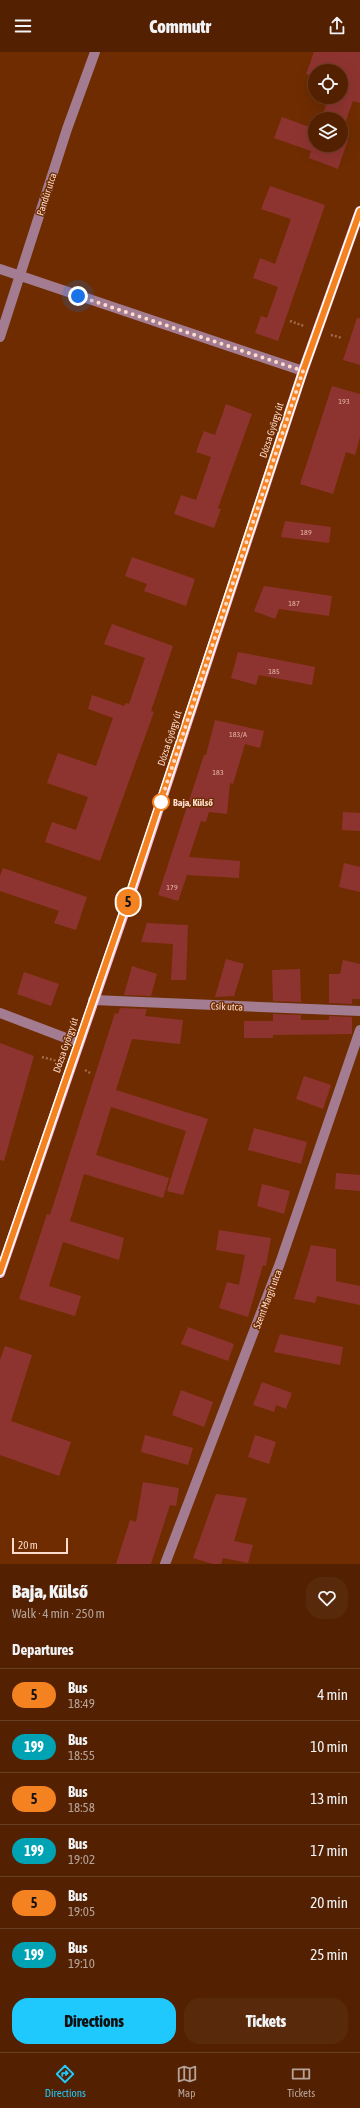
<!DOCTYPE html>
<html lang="en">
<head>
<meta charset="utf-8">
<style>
	:root { --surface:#532101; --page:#59290b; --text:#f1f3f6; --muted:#b5a399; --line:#693e23; --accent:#20c9fd }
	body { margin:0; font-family:"Asap Condensed",sans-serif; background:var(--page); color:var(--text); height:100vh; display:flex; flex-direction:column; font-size:15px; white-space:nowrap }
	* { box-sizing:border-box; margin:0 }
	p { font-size:13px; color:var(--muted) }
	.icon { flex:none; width:22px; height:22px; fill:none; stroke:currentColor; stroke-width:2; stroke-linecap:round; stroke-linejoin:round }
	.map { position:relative; height:1512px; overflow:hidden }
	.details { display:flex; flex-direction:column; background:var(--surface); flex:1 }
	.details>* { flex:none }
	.badge { padding:0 8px; border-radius:13px; font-size:14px; line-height:26px }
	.tools { position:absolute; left:308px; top:12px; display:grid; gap:8px }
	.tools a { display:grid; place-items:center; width:40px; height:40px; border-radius:50%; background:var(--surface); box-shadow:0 4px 16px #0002,0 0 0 1px var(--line); font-size:20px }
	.scale { position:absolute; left:12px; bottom:10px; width:56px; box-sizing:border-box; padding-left:4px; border:2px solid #fddccd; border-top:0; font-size:11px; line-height:14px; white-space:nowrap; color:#fddccd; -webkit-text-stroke:3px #6f2c01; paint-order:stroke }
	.you { position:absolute; width:20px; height:20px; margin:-10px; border:3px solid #fff; border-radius:50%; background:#1a73e8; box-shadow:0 0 0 6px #1a73e833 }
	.map>.badge { position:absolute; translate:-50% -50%; box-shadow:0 0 0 2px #fff }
	h2 { padding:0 12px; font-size:15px; line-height:36px }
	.round { display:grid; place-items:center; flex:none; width:42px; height:42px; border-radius:16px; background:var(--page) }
	.summary { display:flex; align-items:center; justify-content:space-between; height:68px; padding:0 12px }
	h1 { font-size:19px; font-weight:800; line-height:30px }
	.primary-button { display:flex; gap:8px; margin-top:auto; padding:8px 12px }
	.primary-button a { flex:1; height:46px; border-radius:16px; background:var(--accent); color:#111; font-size:16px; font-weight:800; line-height:46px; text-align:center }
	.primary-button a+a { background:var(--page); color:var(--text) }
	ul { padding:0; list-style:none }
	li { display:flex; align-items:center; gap:12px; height:52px; padding:0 12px; border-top:1px solid var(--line) }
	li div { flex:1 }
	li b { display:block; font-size:15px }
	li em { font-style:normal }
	li .badge { min-width:44px; font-weight:700; text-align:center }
	header { display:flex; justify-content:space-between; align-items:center; height:52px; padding:0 12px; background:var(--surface); font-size:18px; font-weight:800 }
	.tab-bar { display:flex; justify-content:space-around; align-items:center; height:56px; border-top:1px solid var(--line); background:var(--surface); font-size:11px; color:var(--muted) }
	.tab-bar a { display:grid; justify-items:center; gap:2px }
	.tab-bar .active { color:var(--accent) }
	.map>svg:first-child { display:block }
</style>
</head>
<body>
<header><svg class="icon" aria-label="menu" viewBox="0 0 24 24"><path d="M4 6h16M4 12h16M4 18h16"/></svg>Commutr<svg class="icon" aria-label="share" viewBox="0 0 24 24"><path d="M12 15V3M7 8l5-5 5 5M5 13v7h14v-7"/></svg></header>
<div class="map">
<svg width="360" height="1512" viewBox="0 0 360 1512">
	<rect width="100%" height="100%" fill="#6f2c01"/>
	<g fill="#8e3430">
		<polygon points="314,0 360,0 360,51 353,49 341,82 341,67 321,67 329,45 341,45 341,19 315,19 315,25 306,22"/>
		<polygon points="282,65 315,77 315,93 341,93 341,86 348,88 338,117 309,106 311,99 274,86"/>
		<polygon points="270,134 325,153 278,289 255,281 261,264 267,266 278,235 253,226 260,206 275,212 291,167 261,157"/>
		<polygon points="357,266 360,266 360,313 343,308"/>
		<polygon points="332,334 360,342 360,385 355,403 346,400 333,442 300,432"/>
		<polygon points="226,352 252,362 218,456 221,457 214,476 174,462 181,443 196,448 211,405 196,400 204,379 215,383"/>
		<polygon points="285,469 331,475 329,491 281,485"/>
		<polygon points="132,505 195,527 186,554 144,539 147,532 125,524"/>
		<polygon points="264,534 332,544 329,564 279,557 275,567 254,559"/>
		<polygon points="112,572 173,594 151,659 154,660 100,809 45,790 52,770 76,778 88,745 47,731 58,701 96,714 113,666 88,657 92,643 124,654 126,651 129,652 145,606 104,592"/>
		<polygon points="238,600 315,615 312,633 259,623 256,633 231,626"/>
		<polygon points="215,668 264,679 260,696 245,692 233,732 230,731 227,762 209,760 206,770 201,769 189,805 240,809 239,826 187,823 178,849 158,843 204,703 206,703"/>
		<polygon points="343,760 360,761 360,779 342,778"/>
		<polygon points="344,811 360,815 360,840 339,835"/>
		<polygon points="3,816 87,845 76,878 54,871 59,859 0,839 0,824"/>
		<polygon points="147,871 188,873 186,928 171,928 173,892 141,890"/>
		<polygon points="226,907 244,912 234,944 215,945"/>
		<polygon points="343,908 360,912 360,947 352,947 352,952 329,951 329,922 340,922"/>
		<polygon points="132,914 157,922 151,944 124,943"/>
		<polygon points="300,917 301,950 273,949 272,918"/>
		<polygon points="24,920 59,932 51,954 17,942"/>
		<polygon points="120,956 147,957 145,964 183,968 180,992 132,987 116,1038 208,1067 183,1143 167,1139 186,1079 111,1055 96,1103 169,1126 163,1146 84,1122 70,1169 124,1186 119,1208 63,1190 49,1234 81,1244 75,1264 19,1247 47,1162 50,1163 115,961 118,962"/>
		<polygon points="273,962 301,963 301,968 329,968 329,964 352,965 352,982 273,983 273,986 244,986 244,969 273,969"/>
		<polygon points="0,991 34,1004 4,1109 0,1108"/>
		<polygon points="304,1024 331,1033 323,1057 296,1047"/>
		<polygon points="254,1076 307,1090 301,1112 248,1098"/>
		<polygon points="336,1121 360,1123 360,1139 335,1137"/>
		<polygon points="262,1132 290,1139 284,1162 257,1154"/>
		<polygon points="219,1178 271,1186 266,1214 263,1213 248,1265 219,1256 227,1230 239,1233 245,1203 216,1198"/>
		<polygon points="311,1193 336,1197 336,1229 360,1234 360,1253 317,1244 315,1251 294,1247"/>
		<polygon points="188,1275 234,1292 228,1309 181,1292"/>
		<polygon points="280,1282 343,1295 340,1313 274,1300"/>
		<polygon points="5,1294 32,1303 11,1369 71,1390 59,1424 0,1403 0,1308"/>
		<polygon points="262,1330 292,1341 286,1357 276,1353 274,1360 253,1353"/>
		<polygon points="181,1338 213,1350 204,1375 172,1363"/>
		<polygon points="145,1383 193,1396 188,1413 141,1400"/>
		<polygon points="255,1383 276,1390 269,1412 248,1405"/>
		<polygon points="143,1430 179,1436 176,1454 170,1453 151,1512 116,1512 130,1468 136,1470"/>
		<polygon points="216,1442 247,1446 234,1489 253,1493 248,1511 223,1506 221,1512 213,1512 193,1506"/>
	</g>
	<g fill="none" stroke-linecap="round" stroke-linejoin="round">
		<g stroke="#a16a49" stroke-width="2.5" stroke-dasharray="2 2" stroke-linecap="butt">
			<polyline points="290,269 304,274"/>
			<polyline points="331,283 342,286"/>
			<polyline points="42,1005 57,1009"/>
			<polyline points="85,1018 90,1021"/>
		</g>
		<g stroke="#a37c91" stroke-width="10">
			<polyline points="0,217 303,319"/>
			<polyline points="0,285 67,77 95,0"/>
			<polyline points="93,948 360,959"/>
			<polyline points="0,961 79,991"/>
			<polyline points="165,1512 280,1211 360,978"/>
		</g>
		<polyline stroke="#f8b9db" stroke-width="10" points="0,1221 131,841 303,319 360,159"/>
	</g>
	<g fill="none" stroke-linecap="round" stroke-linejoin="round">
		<defs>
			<polyline id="line" points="0,1220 130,841 303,319 360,159"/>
		</defs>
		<use href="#line" stroke="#fff" stroke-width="9"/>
		<use href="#line" stroke="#f58220" stroke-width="6"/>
		<polyline stroke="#fddccd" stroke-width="4" stroke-dasharray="0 7.2" points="78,244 303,319 160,752 161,750"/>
	</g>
	<circle fill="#fff" stroke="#f58220" stroke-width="2" cx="161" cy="750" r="8"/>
	<g text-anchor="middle" stroke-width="3" stroke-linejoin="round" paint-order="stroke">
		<g font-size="8" fill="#e1b2a6">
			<text x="344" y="352">193</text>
			<text x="306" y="483">189</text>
			<text x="294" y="554">187</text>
			<text x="274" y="622">185</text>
			<text x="238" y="685">183/A</text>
			<text x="218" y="723">183</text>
			<text x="172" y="838">179</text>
		</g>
		<g font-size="10" fill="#fddccd" stroke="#6f2c01">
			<text transform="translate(46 142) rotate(-72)" y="4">Pandúr utca</text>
			<text transform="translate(271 378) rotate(-72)" y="4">Dózsa György út</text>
			<text transform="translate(169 686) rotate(-72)" y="4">Dózsa György út</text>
			<text transform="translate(227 954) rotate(2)" y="4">Csík utca</text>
			<text transform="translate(65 993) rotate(-71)" y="4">Dózsa György út</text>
			<text transform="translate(267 1247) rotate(-69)" y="4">Szent Margit utca</text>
		</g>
		<g font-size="10" font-weight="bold" fill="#fddccd" stroke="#6f2c01" text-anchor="start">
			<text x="173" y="754">Baja, Külső</text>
		</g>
	</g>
</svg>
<div class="tools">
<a><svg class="icon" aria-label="locate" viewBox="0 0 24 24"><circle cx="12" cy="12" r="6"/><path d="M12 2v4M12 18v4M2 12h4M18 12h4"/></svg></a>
<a><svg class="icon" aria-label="layers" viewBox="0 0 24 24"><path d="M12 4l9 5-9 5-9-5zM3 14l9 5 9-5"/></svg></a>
</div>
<div class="scale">20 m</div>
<div class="you" style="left:78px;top:244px"></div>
<b class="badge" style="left:128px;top:850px;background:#f58220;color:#111">5</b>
</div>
<section class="details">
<div class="summary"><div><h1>Baja, Külső</h1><p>Walk · 4 min · 250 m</p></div><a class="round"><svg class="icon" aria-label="heart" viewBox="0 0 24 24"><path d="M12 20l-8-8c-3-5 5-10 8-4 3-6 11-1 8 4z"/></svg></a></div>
<h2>Departures</h2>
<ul>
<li><span class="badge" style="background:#f58220;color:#111">5</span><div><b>Bus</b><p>18:49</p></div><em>4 min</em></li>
<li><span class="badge" style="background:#00a3b4;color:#fff">199</span><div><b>Bus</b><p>18:55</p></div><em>10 min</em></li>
<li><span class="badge" style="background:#f58220;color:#111">5</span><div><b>Bus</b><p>18:58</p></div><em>13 min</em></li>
<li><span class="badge" style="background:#00a3b4;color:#fff">199</span><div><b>Bus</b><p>19:02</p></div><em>17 min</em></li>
<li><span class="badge" style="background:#f58220;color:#111">5</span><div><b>Bus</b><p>19:05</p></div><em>20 min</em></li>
<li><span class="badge" style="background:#00a3b4;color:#fff">199</span><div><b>Bus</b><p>19:10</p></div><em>25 min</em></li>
</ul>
<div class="primary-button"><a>Directions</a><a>Tickets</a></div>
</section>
<nav class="tab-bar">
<a class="active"><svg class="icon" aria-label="directions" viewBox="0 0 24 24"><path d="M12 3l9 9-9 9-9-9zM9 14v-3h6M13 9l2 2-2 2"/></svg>Directions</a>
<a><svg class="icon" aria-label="map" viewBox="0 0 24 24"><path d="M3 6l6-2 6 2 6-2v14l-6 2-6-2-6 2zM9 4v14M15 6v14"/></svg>Map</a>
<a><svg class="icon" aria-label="tickets" viewBox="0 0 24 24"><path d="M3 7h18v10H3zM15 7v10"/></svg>Tickets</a>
</nav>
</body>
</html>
